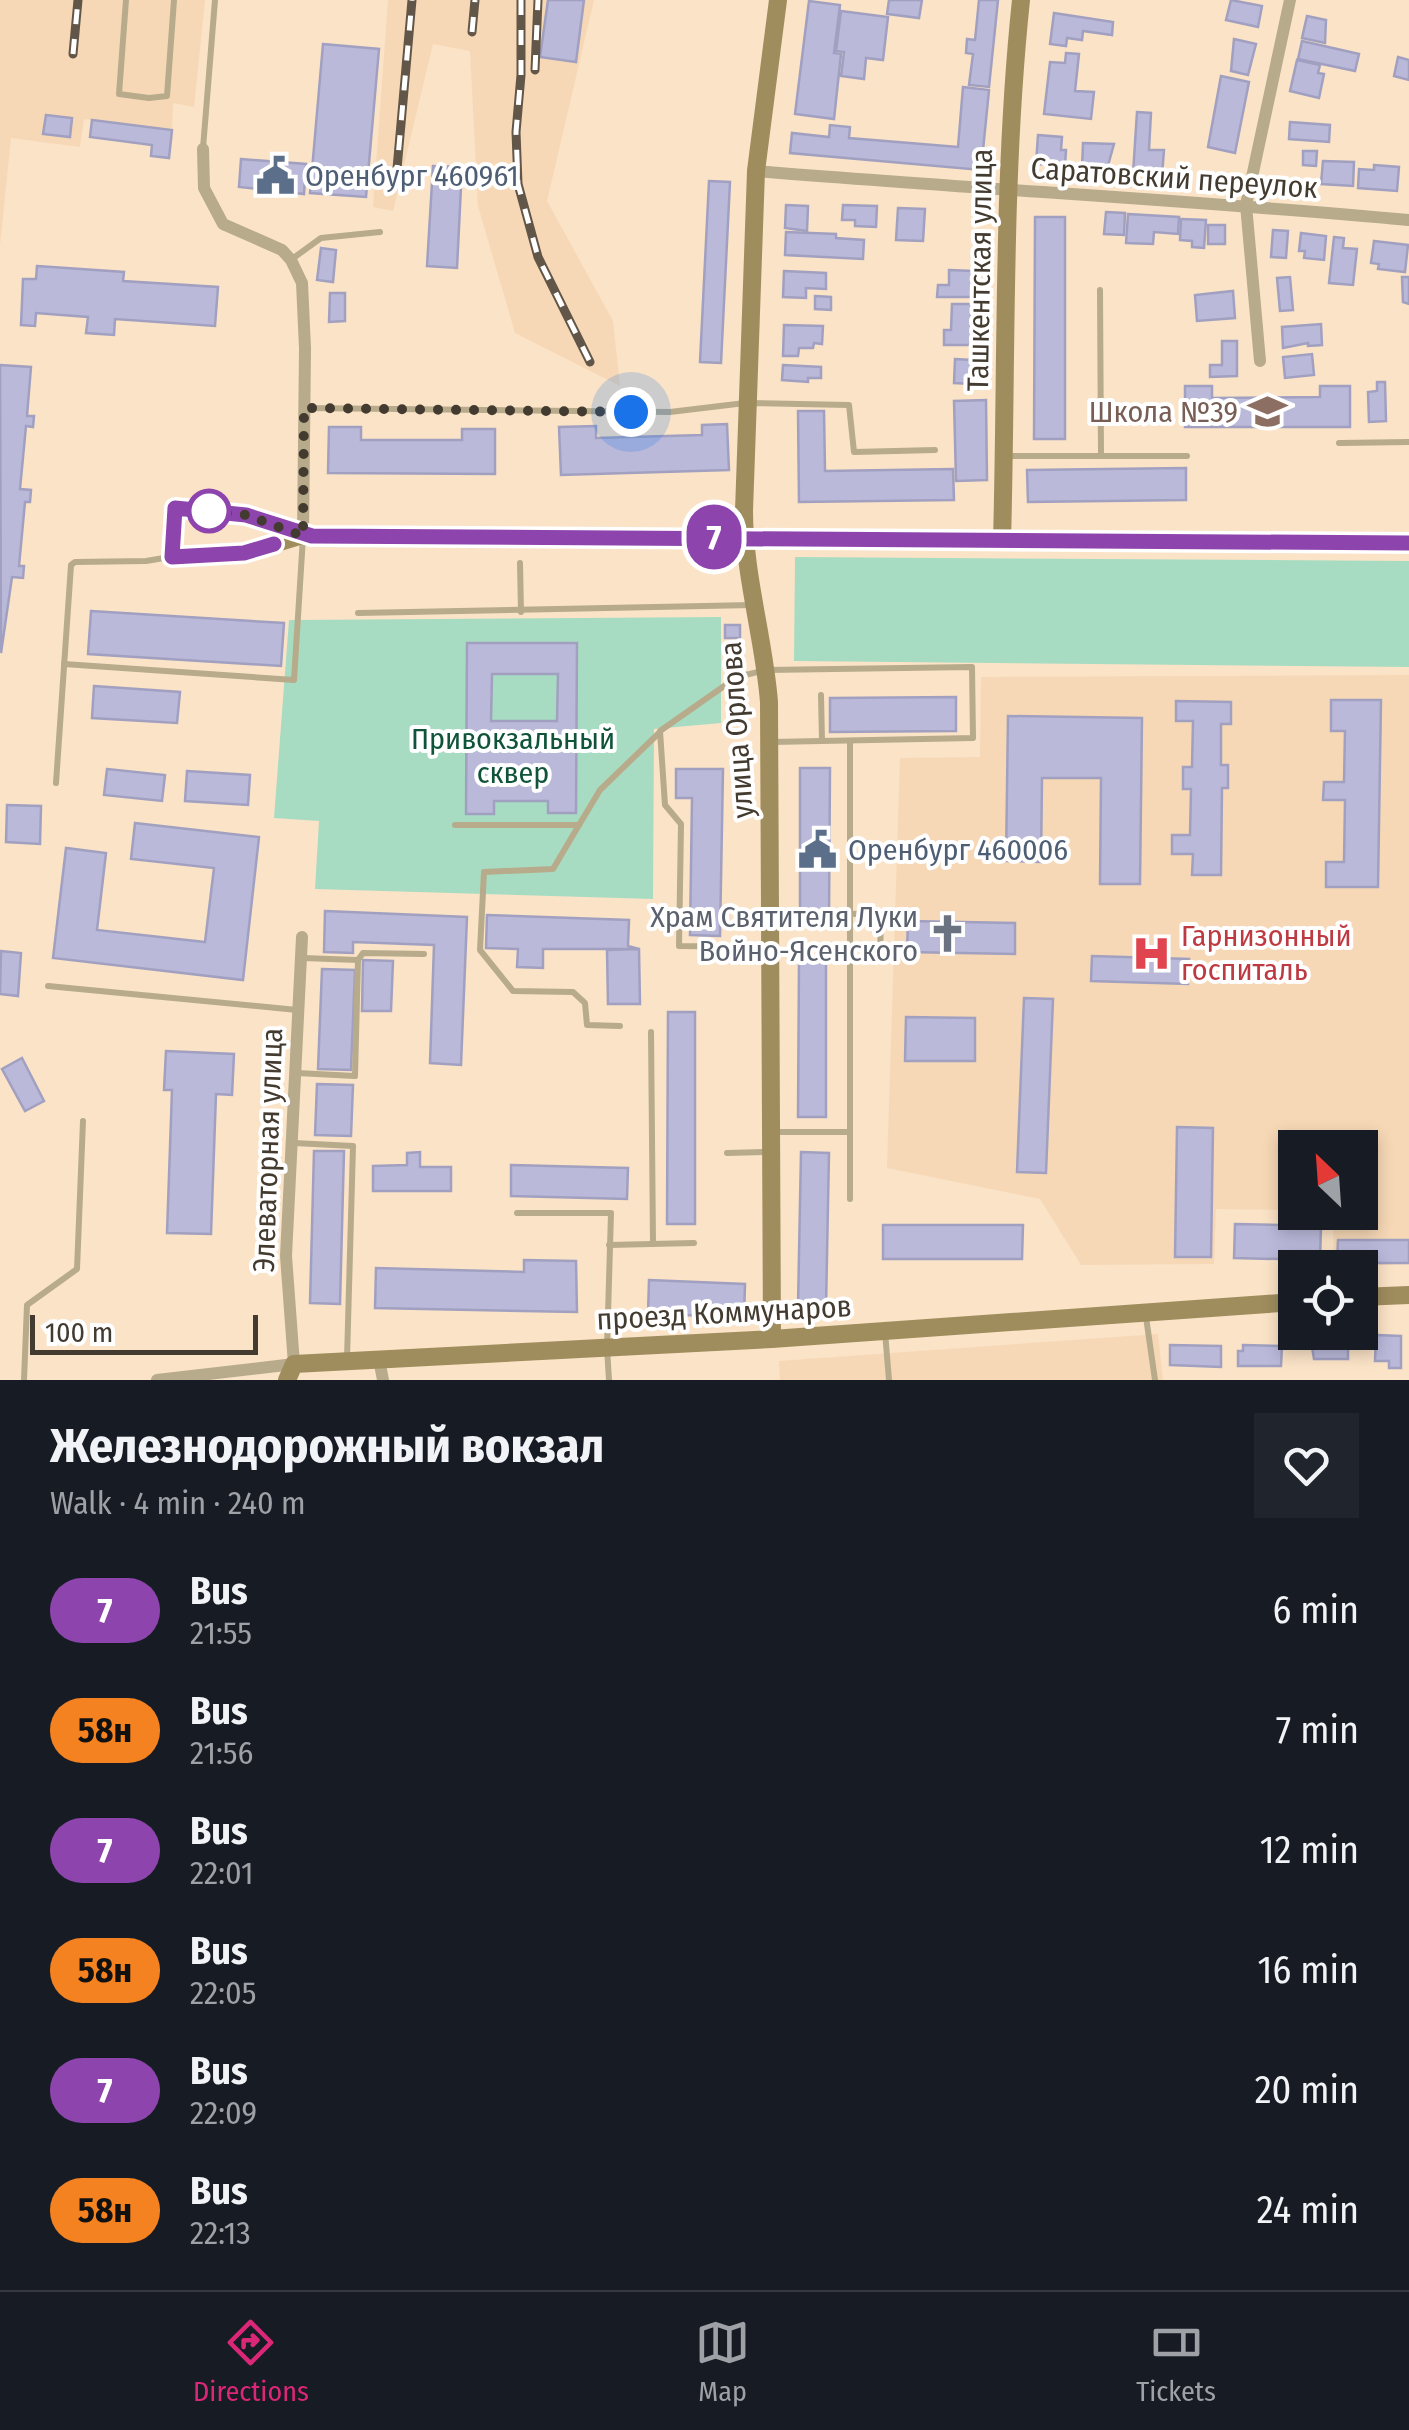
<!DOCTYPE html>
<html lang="en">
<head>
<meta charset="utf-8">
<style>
	:root { --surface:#171b24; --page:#20242c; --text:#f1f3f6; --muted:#9ea1a6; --line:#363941; --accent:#db2777 }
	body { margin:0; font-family:"Fira Sans Condensed",sans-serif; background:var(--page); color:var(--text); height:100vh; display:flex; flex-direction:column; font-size:38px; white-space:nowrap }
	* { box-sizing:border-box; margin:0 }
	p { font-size:32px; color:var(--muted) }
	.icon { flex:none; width:55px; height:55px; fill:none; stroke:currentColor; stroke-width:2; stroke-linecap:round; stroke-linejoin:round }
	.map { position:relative; height:1380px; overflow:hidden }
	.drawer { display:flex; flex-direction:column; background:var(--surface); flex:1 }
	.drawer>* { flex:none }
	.badge { padding:0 20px; border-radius:32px; font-size:35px; line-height:65px }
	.needle { width:65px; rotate:335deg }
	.controls { position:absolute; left:1278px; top:1130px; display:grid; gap:20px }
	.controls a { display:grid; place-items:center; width:100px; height:100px; border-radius:0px; background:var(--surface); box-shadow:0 5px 15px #0003; font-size:50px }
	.scale { position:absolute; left:30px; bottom:25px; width:228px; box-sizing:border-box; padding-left:10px; border:5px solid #443b30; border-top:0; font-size:28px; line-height:35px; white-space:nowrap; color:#443b30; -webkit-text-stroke:8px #fff; paint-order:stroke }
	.you { position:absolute; width:50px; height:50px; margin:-25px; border:8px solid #fff; border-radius:50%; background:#1a73e8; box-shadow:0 0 0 15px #1a73e833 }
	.map>.badge { position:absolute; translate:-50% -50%; box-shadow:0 0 0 5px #fff }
	.round { display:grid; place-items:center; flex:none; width:105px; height:105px; border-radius:0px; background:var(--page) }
	.head { display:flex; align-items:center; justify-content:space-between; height:170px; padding:0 50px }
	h1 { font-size:48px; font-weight:700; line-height:75px }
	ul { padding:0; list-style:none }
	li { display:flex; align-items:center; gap:30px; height:120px; padding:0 50px }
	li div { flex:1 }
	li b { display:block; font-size:38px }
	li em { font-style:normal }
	li .badge { min-width:110px; font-weight:700; text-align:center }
	.tab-bar { display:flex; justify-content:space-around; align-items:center; height:140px; border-top:2px solid var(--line); background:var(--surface); font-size:28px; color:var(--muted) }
	.tab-bar a { display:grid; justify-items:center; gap:5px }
	.tab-bar .on { color:var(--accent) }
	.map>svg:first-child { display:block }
</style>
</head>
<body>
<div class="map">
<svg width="1409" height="1380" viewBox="0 0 1409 1380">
	<rect width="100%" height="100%" fill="#fbe3c7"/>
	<g fill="#f6d8b6">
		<polygon points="0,0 205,0 194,107 173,103 172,130 84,119 80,147 11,138 0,245"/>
		<polygon points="388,0 594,0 547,201 613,321 620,386 515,333 478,206 470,51 433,44 393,211 373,207"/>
		<polygon points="1409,675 1409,1264 1334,1267 1333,1213 1360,1212 1360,1148 1295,1148 1295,1210 1216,1209 1214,1264 1081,1265 1040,1199 887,1168 900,758 980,757 981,677"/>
		<polygon points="1158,1334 1163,1380 780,1380 779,1361"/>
	</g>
	<g fill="#a8dcc2">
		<polygon points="795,557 1409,561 1409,667 794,661"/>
		<polygon points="721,617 721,723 654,729 653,899 315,889 319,821 274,818 289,620"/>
	</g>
	<g fill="#bab9da" stroke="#a1a0c0" stroke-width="2.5" fill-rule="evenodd">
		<polygon points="548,0 584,0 576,62 540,57"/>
		<polygon points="889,0 922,0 919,18 887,14"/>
		<polygon points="979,0 998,0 989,87 969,85 973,54 966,53 967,39 975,40"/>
		<polygon points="1231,0 1262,6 1258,27 1226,20"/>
		<polygon points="809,1 840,5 834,53 841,54 834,119 795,114"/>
		<polygon points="841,11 888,17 883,60 866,58 864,79 841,76 844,52 836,51"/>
		<polygon points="1054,13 1113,22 1112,35 1083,31 1082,40 1067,38 1066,46 1050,44"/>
		<polygon points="1307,16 1326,20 1325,43 1302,38"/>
		<polygon points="1234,39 1256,44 1248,75 1231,71"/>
		<polygon points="1302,41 1359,54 1355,71 1298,59"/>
		<polygon points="323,44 379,49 366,197 310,193"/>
		<polygon points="1066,53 1079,54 1075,91 1094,92 1091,119 1044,114 1050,62 1065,63"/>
		<polygon points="1398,57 1409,60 1409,80 1394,76"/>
		<polygon points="1297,60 1320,65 1318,73 1324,74 1319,98 1290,91"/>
		<polygon points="1221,76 1249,82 1235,153 1208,147"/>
		<polygon points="963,87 989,90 981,170 790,153 792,133 829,137 830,125 850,127 849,138 958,147"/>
		<polygon points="1137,112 1151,113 1149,150 1164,150 1162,175 1133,174"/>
		<polygon points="46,115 72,118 70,137 43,134"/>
		<polygon points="92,120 172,130 169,158 151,156 152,145 90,137"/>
		<polygon points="1290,122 1330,125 1329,142 1289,139"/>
		<polygon points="1038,135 1062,137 1061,150 1066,150 1065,165 1036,164"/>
		<polygon points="1083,143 1114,144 1107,169 1082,168"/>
		<polygon points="1303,151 1317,151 1316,166 1303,165"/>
		<polygon points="241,159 306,164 304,194 239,187"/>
		<polygon points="1323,161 1354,162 1353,186 1321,184"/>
		<polygon points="1374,165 1399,167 1397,191 1358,188 1359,169 1374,170"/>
		<polygon points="433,166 462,167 457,268 427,266"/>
		<polygon points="709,181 730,182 721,363 700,362"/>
		<polygon points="786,205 808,206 807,231 785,228"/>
		<polygon points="843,205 877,206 876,227 855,226 855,220 842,220"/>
		<polygon points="898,208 925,209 923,241 896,240"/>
		<polygon points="1106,212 1125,213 1124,235 1104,234"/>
		<polygon points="1128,214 1179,217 1178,234 1154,232 1153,244 1126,243"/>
		<polygon points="1035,217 1065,217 1065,439 1034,439"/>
		<polygon points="1181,219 1206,220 1204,248 1192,247 1192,241 1180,240"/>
		<rect x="1208" y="225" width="17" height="19"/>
		<polygon points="1273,230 1288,231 1286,258 1271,257"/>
		<polygon points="786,232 836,234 836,238 864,240 863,259 785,255"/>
		<polygon points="1301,233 1326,236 1324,260 1304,258 1305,251 1299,251"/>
		<polygon points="1334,237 1344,238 1343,248 1357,249 1353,285 1329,283"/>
		<polygon points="1374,241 1408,245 1405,272 1378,269 1379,264 1371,263"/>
		<polygon points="321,248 336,250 333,282 317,280"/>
		<polygon points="37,266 124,272 123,281 218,287 215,326 115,319 114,335 86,333 88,317 36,313 35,326 21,325 23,279 36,279"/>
		<polygon points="949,270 973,271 972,297 937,297 938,285 949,285"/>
		<polygon points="784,271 826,273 826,289 806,288 806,298 783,297"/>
		<polygon points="1290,277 1293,310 1280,311 1277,278"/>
		<polygon points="1402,277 1409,277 1409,304 1403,302"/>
		<polygon points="1233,291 1235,318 1197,321 1195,295"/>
		<polygon points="330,293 345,293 345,321 329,322"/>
		<polygon points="815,296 831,297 831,310 815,309"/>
		<polygon points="952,304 971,304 971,345 944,345 944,330 951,330"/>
		<polygon points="1321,324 1322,345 1308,346 1308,343 1283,348 1282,327"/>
		<polygon points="784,325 823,326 822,344 814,343 813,348 799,348 798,356 783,356"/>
		<polygon points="1222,341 1237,341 1237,376 1210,377 1210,365 1222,365"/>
		<polygon points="1312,354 1314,375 1285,378 1283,357"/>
		<polygon points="955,359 972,360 972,384 954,383"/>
		<polygon points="0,365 31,367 27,416 34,416 33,427 26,426 20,489 31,490 30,502 25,502 19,566 24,566 23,578 12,577 1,653"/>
		<polygon points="783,365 821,367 821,378 808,378 808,382 782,380"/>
		<polygon points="1377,382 1385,382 1386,421 1369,422 1368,392 1377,391"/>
		<polygon points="1185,386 1212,386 1212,398 1320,397 1320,386 1350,386 1350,427 1185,427"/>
		<polygon points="986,400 987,480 956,481 954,401"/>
		<polygon points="798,411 824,411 825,471 953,469 954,500 799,502"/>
		<polygon points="727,424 729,470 561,475 559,427 596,426 596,438 702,435 702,425"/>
		<polygon points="329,427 361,427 361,440 462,440 462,429 495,429 495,474 328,473"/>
		<polygon points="1186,468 1186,500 1028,502 1027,470"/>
		<polygon points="91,611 284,623 281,666 88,654"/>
		<rect x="725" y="625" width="15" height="13"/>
		<path d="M467,643H577L576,813H548V801H494V814H466ZM492,674H558L557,721H491Z"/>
		<polygon points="94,686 180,692 177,723 92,718"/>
		<polygon points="956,697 956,731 830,732 830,698"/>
		<polygon points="1331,700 1381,700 1378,887 1326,887 1326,862 1344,862 1345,800 1323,800 1324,782 1344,782 1345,731 1331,731"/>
		<polygon points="1176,701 1231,702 1231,724 1221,724 1221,765 1228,765 1228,788 1222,788 1221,875 1192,875 1193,854 1172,854 1172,835 1190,835 1191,789 1183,789 1183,767 1192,767 1193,721 1176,721"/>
		<polygon points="1008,716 1142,718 1140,884 1100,884 1101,778 1042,778 1041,862 1006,861"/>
		<polygon points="800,768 830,768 829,919 800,919"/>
		<polygon points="107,769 165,775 162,801 104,795"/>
		<polygon points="676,769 723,769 720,936 690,935 692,798 676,798"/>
		<polygon points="187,771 250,775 248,805 185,801"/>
		<polygon points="7,805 41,806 40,844 6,842"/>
		<polygon points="135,823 259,837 243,980 53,958 66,848 106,853 97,930 205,942 214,868 131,859"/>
		<polygon points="325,911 467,917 461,1065 430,1063 434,945 353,942 353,953 324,952"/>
		<polygon points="487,915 629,920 628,946 639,949 543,949 543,968 517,967 518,949 486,948"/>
		<polygon points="908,921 1015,923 1015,954 907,952"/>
		<polygon points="639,949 640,1004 608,1004 607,950"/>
		<polygon points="1,951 21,953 18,996 0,994"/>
		<polygon points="1092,956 1189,959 1188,984 1091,981"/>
		<polygon points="363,960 393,961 391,1011 362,1011"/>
		<polygon points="799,962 826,962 826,1117 798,1117"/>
		<polygon points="322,969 355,970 351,1070 318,1069"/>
		<polygon points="1024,998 1053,999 1046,1173 1017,1172"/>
		<polygon points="668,1012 695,1012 695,1224 667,1224"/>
		<polygon points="906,1017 975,1018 975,1061 905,1061"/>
		<polygon points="166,1051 234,1054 232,1095 216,1094 211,1234 167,1233 172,1090 164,1090"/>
		<polygon points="22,1058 44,1101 25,1111 2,1069"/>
		<polygon points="317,1084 353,1085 351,1136 315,1135"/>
		<polygon points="1177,1127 1213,1128 1211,1257 1175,1257"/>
		<polygon points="314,1151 344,1151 340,1304 310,1303"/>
		<polygon points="420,1152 420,1167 451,1167 451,1191 373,1191 373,1166 407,1165 407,1153"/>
		<polygon points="801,1152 829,1153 826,1307 798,1306"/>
		<polygon points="511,1165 628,1168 627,1199 511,1196"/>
		<polygon points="1235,1224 1321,1226 1320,1260 1234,1258"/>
		<polygon points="883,1225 1023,1225 1022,1259 883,1259"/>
		<polygon points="1338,1240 1409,1240 1409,1263 1337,1263"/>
		<polygon points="524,1260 576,1261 577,1312 375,1308 376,1268 524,1272"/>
		<polygon points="649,1280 745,1284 744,1317 648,1314"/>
		<polygon points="1376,1335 1401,1336 1401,1368 1389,1368 1389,1361 1375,1361"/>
		<polygon points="1311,1341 1348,1341 1348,1359 1314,1359"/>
		<polygon points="1170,1345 1221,1346 1221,1367 1170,1365"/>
		<polygon points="1243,1345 1282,1346 1281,1366 1238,1366 1238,1351 1243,1351"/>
	</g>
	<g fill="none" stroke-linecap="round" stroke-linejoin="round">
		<g stroke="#b7ab8c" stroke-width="6">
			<polyline points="126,0 119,94 149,98 167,96 174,0"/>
			<polyline points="203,148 215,0"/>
			<polyline points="292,259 321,238 380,232"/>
			<polyline points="1100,290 1101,456"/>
			<polyline points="304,408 670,412 745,403 849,405 854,452 935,450"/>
			<polyline points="1339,443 1409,442"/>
			<polyline points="1005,456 1187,456"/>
			<polyline points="520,563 521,612"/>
			<polyline points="358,613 753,605"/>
			<polyline points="64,664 294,680 303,537"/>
			<polyline points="821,695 822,741"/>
			<polyline points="56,783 71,565 75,562 146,561 170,557"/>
			<polyline points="455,825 579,825 600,790 660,732"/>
			<polyline points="579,825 553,869 484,872 480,950 513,991 573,992 585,1003 587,1025 620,1026"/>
			<polyline points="768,947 679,946 681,824 665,805 660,731 737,677 766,670 972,667 973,738 771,742"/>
			<polyline points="303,958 358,960 363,953 424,954"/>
			<polyline points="849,960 880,960 881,913 850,914"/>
			<polyline points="48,986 297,1010"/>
			<polyline points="651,1032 653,1244"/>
			<polyline points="297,1073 355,1076 358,960"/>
			<polyline points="772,1132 850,1132 850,741"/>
			<polyline points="850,1132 850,1199"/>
			<polyline points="294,1143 353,1146 347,1359"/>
			<polyline points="727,1153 769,1152"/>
			<polyline points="517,1213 611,1213 607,1348 609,1380"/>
			<polyline points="609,1245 694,1243"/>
			<polyline points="1146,1317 1155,1380"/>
			<polyline points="885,1332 889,1380"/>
			<polyline points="24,1380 27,1305 77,1269 83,1121"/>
		</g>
		<g stroke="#b7ab8c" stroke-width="12">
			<polyline points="203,149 204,188 223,224 282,250 291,260 302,283 305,348 303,535"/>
			<path d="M756,171C973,189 1191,200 1409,220"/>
			<polyline points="1260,361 1246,205 1290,0"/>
			<polyline points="379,1359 383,1380"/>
			<polyline points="157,1380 294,1364 286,1256 302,937"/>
		</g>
		<g stroke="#9f8d5e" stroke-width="18">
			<polyline points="303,535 244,553 172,557 175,508 246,515 312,536 1409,543"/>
			<path d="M1002,541C1007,360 1002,180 1021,0"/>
			<polyline points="1360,1297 1409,1295"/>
			<path d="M772,1339L769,702C764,638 744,576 744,511L756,171L778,0"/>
			<polyline points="287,1380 294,1364 772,1339 1295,1302"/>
		</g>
		<defs>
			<g id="rail">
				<polyline points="521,0 521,75 516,132 518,184 538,257 590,362"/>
				<polyline points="472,32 475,0"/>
				<polyline points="73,54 78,0"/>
				<polyline points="535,70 538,0"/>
				<polyline points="396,180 412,0"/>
			</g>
		</defs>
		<use href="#rail" stroke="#625649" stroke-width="9"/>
		<use href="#rail" stroke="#fff" stroke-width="5" stroke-dasharray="15" stroke-linecap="butt"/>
	</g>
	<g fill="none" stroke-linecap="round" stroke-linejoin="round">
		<defs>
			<polyline id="line" points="274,544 244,553 172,557 175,508 246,515 312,536 1409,543"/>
		</defs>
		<use href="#line" stroke="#fff" stroke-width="22"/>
		<use href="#line" stroke="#8e44ad" stroke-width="15"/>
		<polyline stroke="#443b30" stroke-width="10" stroke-dasharray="0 18" points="209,511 246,515 303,536 304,408 631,412"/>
	</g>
	<defs>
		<symbol id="civic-bare" viewBox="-9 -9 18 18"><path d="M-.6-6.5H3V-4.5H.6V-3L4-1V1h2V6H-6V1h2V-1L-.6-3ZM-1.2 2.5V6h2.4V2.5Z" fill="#5c6f8a" stroke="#fff" stroke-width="2.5" paint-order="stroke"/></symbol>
		<symbol id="school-bare" viewBox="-9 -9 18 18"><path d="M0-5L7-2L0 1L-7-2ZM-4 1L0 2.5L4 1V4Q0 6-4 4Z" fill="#8d6e63" stroke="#fff" stroke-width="2.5" paint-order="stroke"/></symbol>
		<symbol id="church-bare" viewBox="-9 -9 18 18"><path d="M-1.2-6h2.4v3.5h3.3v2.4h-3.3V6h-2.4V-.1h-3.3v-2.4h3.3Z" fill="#6b7280" stroke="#fff" stroke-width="2.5" paint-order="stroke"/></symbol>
		<symbol id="hospital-bare" viewBox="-9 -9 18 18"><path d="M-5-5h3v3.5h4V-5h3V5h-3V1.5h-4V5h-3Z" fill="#e0444e" stroke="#fff" stroke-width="2.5" paint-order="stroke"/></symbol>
	</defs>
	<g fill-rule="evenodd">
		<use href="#civic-bare" x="248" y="148" width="55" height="55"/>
		<use href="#school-bare" x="1240" y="384" width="55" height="55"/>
		<use href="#civic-bare" x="790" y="822" width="55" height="55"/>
		<use href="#church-bare" x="920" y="906" width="55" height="55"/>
		<use href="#hospital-bare" x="1124" y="926" width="55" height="55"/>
	</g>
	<circle fill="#fff" stroke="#8e44ad" stroke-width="5" cx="209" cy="511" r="20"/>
	<g text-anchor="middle" stroke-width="8" stroke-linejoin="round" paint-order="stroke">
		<g font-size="30" fill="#4e5e75" stroke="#fff" text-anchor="start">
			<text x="305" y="186">Оренбург 460961</text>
			<text x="848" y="860">Оренбург 460006</text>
		</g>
		<g font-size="30" fill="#443b30" stroke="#fff">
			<text transform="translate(1174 178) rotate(4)" y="10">Саратовский переулок</text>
			<text transform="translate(980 270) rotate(-89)" y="10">Ташкентская улица</text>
			<text transform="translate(737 730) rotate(-94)" y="10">улица Орлова</text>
			<text transform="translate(268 1150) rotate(-88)" y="10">Элеваторная улица</text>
			<text transform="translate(724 1313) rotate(-3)" y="10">проезд Коммунаров</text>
		</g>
		<g font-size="30" fill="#785e54" stroke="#fff" text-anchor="end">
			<text x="1238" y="422">Школа №39</text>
		</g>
		<g font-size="30" fill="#0f533a" stroke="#fff">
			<text x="513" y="749">Привокзальный<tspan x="513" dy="34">сквер</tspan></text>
		</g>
		<g font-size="30" fill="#5b616d" stroke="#fff" text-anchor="end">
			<text x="918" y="927">Храм Святителя Луки<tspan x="918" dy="34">Войно-Ясенского</tspan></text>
		</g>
		<g font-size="30" fill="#be3a42" stroke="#fff" text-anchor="start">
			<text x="1181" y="946">Гарнизонный<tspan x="1181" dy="34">госпиталь</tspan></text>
		</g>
	</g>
</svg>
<div class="controls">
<a><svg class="needle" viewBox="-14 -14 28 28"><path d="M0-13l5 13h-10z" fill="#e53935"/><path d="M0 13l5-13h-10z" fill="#9ea1a6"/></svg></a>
<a><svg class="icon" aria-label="locate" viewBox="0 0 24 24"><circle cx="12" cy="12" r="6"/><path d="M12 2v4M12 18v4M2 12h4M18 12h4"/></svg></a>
</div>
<div class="scale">100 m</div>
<div class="you" style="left:631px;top:412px"></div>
<b class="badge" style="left:714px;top:537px;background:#8e44ad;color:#fff">7</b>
</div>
<section class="drawer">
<div class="head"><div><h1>Железнодорожный вокзал</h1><p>Walk · 4 min · 240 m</p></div><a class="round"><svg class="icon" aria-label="heart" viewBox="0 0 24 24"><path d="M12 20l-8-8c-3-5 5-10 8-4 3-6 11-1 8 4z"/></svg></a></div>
<ul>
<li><span class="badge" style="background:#8e44ad;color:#fff">7</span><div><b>Bus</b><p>21:55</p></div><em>6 min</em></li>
<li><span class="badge" style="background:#f58220;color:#111">58н</span><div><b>Bus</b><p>21:56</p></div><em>7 min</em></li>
<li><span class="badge" style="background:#8e44ad;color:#fff">7</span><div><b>Bus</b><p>22:01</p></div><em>12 min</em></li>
<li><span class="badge" style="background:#f58220;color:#111">58н</span><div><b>Bus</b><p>22:05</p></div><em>16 min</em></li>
<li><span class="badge" style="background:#8e44ad;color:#fff">7</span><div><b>Bus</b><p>22:09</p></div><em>20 min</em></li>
<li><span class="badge" style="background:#f58220;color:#111">58н</span><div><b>Bus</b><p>22:13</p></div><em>24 min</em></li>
</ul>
</section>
<nav class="tab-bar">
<a class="on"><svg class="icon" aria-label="directions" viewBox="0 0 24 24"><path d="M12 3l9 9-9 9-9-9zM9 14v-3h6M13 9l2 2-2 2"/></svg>Directions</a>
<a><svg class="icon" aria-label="map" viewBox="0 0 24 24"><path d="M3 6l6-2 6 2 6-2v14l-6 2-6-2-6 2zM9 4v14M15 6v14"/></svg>Map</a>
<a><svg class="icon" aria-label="tickets" viewBox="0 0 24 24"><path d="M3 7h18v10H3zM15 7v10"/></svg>Tickets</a>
</nav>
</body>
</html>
